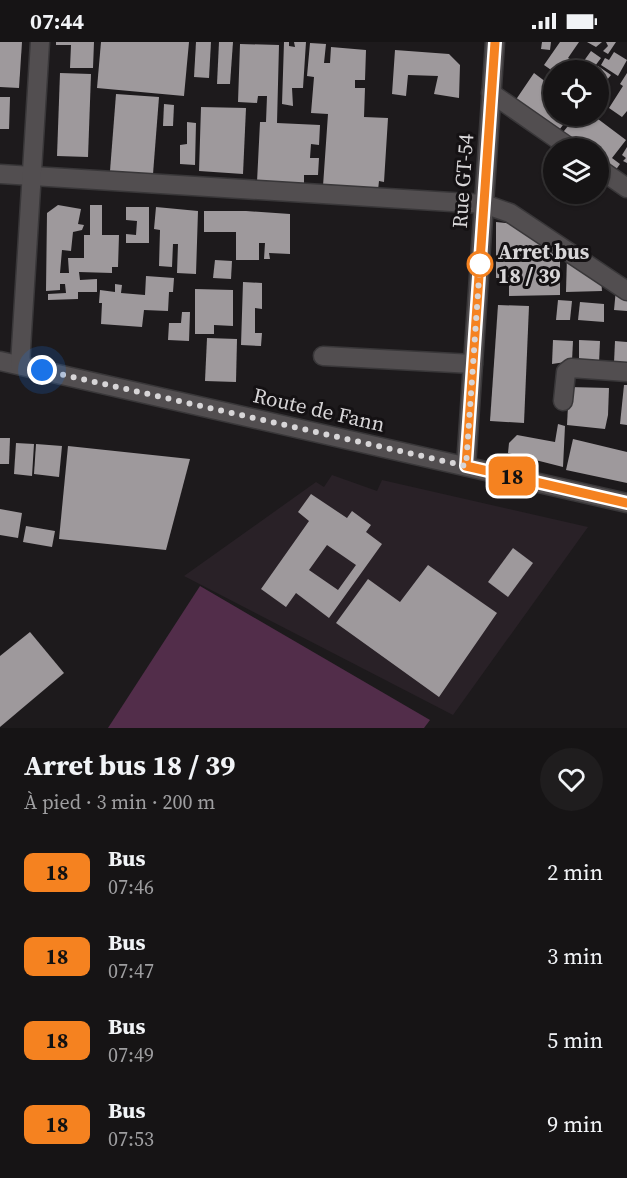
<!DOCTYPE html>
<html lang="fr">
<head>
<meta charset="utf-8">
<style>
	:root { --surface:#161415; --page:#1f1d1e; --text:#f1f3f6; --muted:#9e9ea0; --line:#353334 }
	body { margin:0; font-family:"Source Serif 4",serif; background:var(--page); color:var(--text); height:100vh; display:flex; flex-direction:column; font-size:22px; white-space:nowrap }
	* { box-sizing:border-box; margin:0 }
	p { font-size:20px; color:var(--muted) }
	.icon { flex:none; width:33px; height:33px; fill:none; stroke:currentColor; stroke-width:2; stroke-linecap:round; stroke-linejoin:round }
	.map { position:relative; height:686px; overflow:hidden }
	.panel { display:flex; flex-direction:column; background:var(--surface); flex:1 }
	.panel>* { flex:none }
	.badge { padding:0 12px; border-radius:9px; font-size:21px; line-height:39px }
	.fabs { position:absolute; left:543px; top:18px; display:grid; gap:12px }
	.fabs a { display:grid; place-items:center; width:66px; height:66px; border-radius:50%; background:var(--surface); box-shadow:0 2px 4px #0004,0 0 0 2px var(--line); font-size:30px }
	.you { position:absolute; width:30px; height:30px; margin:-15px; border:4px solid #fff; border-radius:50%; background:#1a73e8; box-shadow:0 0 0 9px #1a73e833 }
	.map>.badge { position:absolute; translate:-50% -50%; box-shadow:0 0 0 3px #fff }
	.round { display:grid; place-items:center; flex:none; width:63px; height:63px; border-radius:32px; background:var(--page) }
	.head { display:flex; align-items:center; justify-content:space-between; height:102px; padding:0 24px }
	h1 { font-size:28px; font-weight:700; line-height:45px }
	ul { padding:0; list-style:none }
	li { display:flex; align-items:center; gap:18px; height:84px; padding:0 24px }
	li div { flex:1 }
	li b { display:block; font-size:22px }
	li em { font-style:normal }
	li .badge { min-width:66px; font-weight:700; text-align:center }
	.status { display:flex; justify-content:space-between; align-items:center; height:42px; padding:0 30px; background:var(--surface); direction:ltr }
	.status svg { height:16px; fill:currentColor }
	.map>svg:first-child { display:block }
</style>
</head>
<body>
<div class="status"><b>07:44</b><svg viewBox="0 0 49 12"><path d="M0 12V9h3v3zM5 12V6h3v6zM10 12V3h3v9zM15 12V0h3v12zM26 1h20v11H26zM47 4h2v5h-2z"/></svg></div>
<div class="map">
<svg width="627" height="686" viewBox="0 0 627 686">
	<rect width="100%" height="100%" fill="#1d1a1c"/>
	<polygon fill="#292127" points="332,433 377,449 382,438 588,485 453,673 184,534 316,440 324,445"/>
	<polygon fill="#522d4a" points="200,544 430,678 424,686 108,686"/>
	<g fill="#9e999c" fill-rule="evenodd">
		<polygon points="0,0 22,0 19,46 0,45"/>
		<polygon points="56,0 94,0 93,26 70,26 71,3 56,3"/>
		<polygon points="101,0 189,0 184,54 97,46"/>
		<polygon points="196,0 211,0 209,36 194,35"/>
		<polygon points="219,0 233,0 230,42 217,42"/>
		<polygon points="284,0 289,0 289,4 295,5 294,0 306,0 303,46 292,46 293,64 282,62"/>
		<polygon points="542,0 551,0 550,8 541,7"/>
		<polygon points="560,0 579,0 568,16 581,23 591,9 601,16 592,28 554,30 544,23"/>
		<polygon points="587,0 602,0 596,5"/>
		<polygon points="606,0 616,0 608,12 603,9 608,4"/>
		<polygon points="310,1 326,2 324,21 330,21 331,5 366,8 365,38 355,38 355,46 365,46 364,75 388,76 384,140 379,139 378,148 323,144 328,72 311,71 314,35 307,34"/>
		<polygon points="240,2 279,3 277,81 320,83 319,103 311,102 310,116 319,116 318,133 304,133 304,143 257,140 260,80 266,80 267,54 258,54 257,61 238,60"/>
		<polygon points="395,8 449,12 460,23 459,56 434,52 438,34 408,33 406,54 392,52"/>
		<polygon points="614,10 627,18 618,34 601,23 605,16 609,18"/>
		<polygon points="598,24 611,33 601,45 607,50 598,62 598,28 595,28"/>
		<polygon points="60,31 91,32 88,115 57,114"/>
		<polygon points="534,31 554,46 554,74 570,74 556,92 513,62"/>
		<polygon points="627,31 627,69 622,75 609,66 623,44 620,42"/>
		<polygon points="116,52 159,55 153,132 110,129"/>
		<polygon points="0,55 10,55 9,87 0,87"/>
		<polygon points="164,62 174,63 173,84 163,84"/>
		<polygon points="201,65 246,66 243,132 199,129"/>
		<polygon points="576,74 594,74 626,98 612,116 620,122 612,133 598,123 598,106 577,106 560,94"/>
		<polygon points="187,80 196,81 195,123 180,122 180,103 187,102"/>
		<polygon points="627,105 627,121 623,119 626,116 622,113"/>
		<polygon points="58,163 81,167 78,182 84,183 82,188 73,190 71,209 62,208 60,231 69,231 68,216 84,216 84,193 90,193 90,163 102,163 102,193 119,193 118,225 112,225 112,231 79,230 80,238 97,237 97,250 78,250 78,257 48,258 48,252 66,251 65,242 60,242 60,248 46,249 47,171"/>
		<polygon points="126,165 149,165 149,201 126,201 126,192 136,193 137,179 126,178"/>
		<polygon points="156,165 198,169 196,232 177,231 178,202 173,202 172,225 159,224 160,188 154,187"/>
		<polygon points="204,169 246,169 290,172 290,212 269,211 270,217 264,217 265,201 259,201 259,218 236,218 236,190 204,190"/>
		<polygon points="496,180 516,182 560,215 560,253 509,254 509,236 496,236"/>
		<polygon points="567,214 601,237 602,249 566,250"/>
		<polygon points="215,218 232,219 231,237 213,236"/>
		<polygon points="146,234 174,236 173,250 169,250 168,269 144,268 142,285 101,282 102,261 99,261 100,248 115,250 115,242 122,243 121,251 145,253"/>
		<polygon points="243,240 262,241 262,267 255,266 255,291 262,291 261,304 241,303"/>
		<polygon points="195,247 233,248 233,284 214,283 214,292 195,292"/>
		<polygon points="616,247 627,257 627,269 614,268"/>
		<polygon points="558,258 572,259 570,278 556,278"/>
		<polygon points="580,260 604,262 604,280 578,278"/>
		<polygon points="498,263 529,264 524,381 490,379"/>
		<polygon points="182,270 190,270 189,299 168,298 169,281 181,281"/>
		<polygon points="207,296 237,297 236,340 205,339"/>
		<polygon points="553,298 573,299 572,319 552,322"/>
		<polygon points="579,298 600,299 599,321 579,319"/>
		<polygon points="615,299 627,300 627,324 614,321"/>
		<polygon points="624,343 627,343 627,383 620,382"/>
		<polygon points="569,345 609,346 608,373 605,387 567,383"/>
		<polygon points="558,382 565,384 563,425 508,411 509,401 517,393 555,400"/>
		<polygon points="0,396 10,396 9,422 0,422"/>
		<polygon points="573,397 627,410 627,441 566,428"/>
		<polygon points="16,401 34,402 32,434 14,432"/>
		<polygon points="36,402 62,404 59,435 34,432"/>
		<polygon points="68,404 190,417 166,508 59,497"/>
		<path d="M311,452L347,476L352,469L371,483L366,490L382,502L329,576L296,551L286,565L261,547L309,479L298,470ZM327,503L356,523L338,548L309,528Z"/>
		<polygon points="0,467 22,471 18,496 0,493"/>
		<polygon points="26,484 55,489 52,505 23,500"/>
		<polygon points="513,506 533,521 508,555 488,540"/>
		<polygon points="428,523 497,571 439,655 336,581 368,537 400,560"/>
		<polygon points="30,590 64,631 0,685 0,614"/>
	</g>
	<g fill="none" stroke-linecap="round" stroke-linejoin="round">
		<defs>
			<g id="street">
				<polyline points="491,51 570,106"/>
				<polyline points="598,126 627,146"/>
				<polyline points="0,132 484,162 510,171 627,249"/>
				<polyline points="323,314 473,322"/>
				<polyline points="0,319 627,461"/>
				<polyline points="20,323 40,0"/>
				<polyline points="563,359 566,330 571,326 627,330"/>
				<polyline points="466,424 495,0"/>
			</g>
		</defs>
		<use href="#street" stroke="#393739" stroke-width="21"/>
		<use href="#street" stroke="#524e50" stroke-width="18"/>
	</g>
	<g fill="none" stroke-linecap="round" stroke-linejoin="round">
		<defs>
			<polyline id="line" points="495,0 466,424 627,461"/>
		</defs>
		<use href="#line" stroke="#fff" stroke-width="14"/>
		<use href="#line" stroke="#f58220" stroke-width="9"/>
		<polyline stroke="#d7d5d7" stroke-width="6" stroke-dasharray="0 10.8" points="42,328 466,424 480,222"/>
	</g>
	<circle fill="#fff" stroke="#f58220" stroke-width="3" cx="480" cy="222" r="12"/>
	<g text-anchor="middle" stroke-width="6" stroke-linejoin="round" paint-order="stroke">
		<g font-size="21" fill="#d7d5d7" stroke="#141113">
			<text transform="translate(463 139) rotate(-86)" y="7">Rue GT-54</text>
			<text transform="translate(319 368) rotate(13)" y="7">Route de Fann</text>
		</g>
		<g font-size="21" font-weight="bold" fill="#d7d5d7" stroke="#141113" text-anchor="start">
			<text x="498" y="217">Arret bus<tspan x="498" dy="24">18 / 39</tspan></text>
		</g>
	</g>
</svg>
<div class="fabs">
<a><svg class="icon" aria-label="locate" viewBox="0 0 24 24"><circle cx="12" cy="12" r="6"/><path d="M12 2v4M12 18v4M2 12h4M18 12h4"/></svg></a>
<a><svg class="icon" aria-label="layers" viewBox="0 0 24 24"><path d="M12 4l9 5-9 5-9-5zM3 14l9 5 9-5"/></svg></a>
</div>
<div class="you" style="left:42px;top:328px"></div>
<b class="badge" style="left:512px;top:434px;background:#f58220;color:#111">18</b>
</div>
<section class="panel">
<div class="head"><div><h1>Arret bus 18 / 39</h1><p>À pied · 3 min · 200 m</p></div><a class="round"><svg class="icon" aria-label="heart" viewBox="0 0 24 24"><path d="M12 20l-8-8c-3-5 5-10 8-4 3-6 11-1 8 4z"/></svg></a></div>
<ul>
<li><span class="badge" style="background:#f58220;color:#111">18</span><div><b>Bus</b><p>07:46</p></div><em>2 min</em></li>
<li><span class="badge" style="background:#f58220;color:#111">18</span><div><b>Bus</b><p>07:47</p></div><em>3 min</em></li>
<li><span class="badge" style="background:#f58220;color:#111">18</span><div><b>Bus</b><p>07:49</p></div><em>5 min</em></li>
<li><span class="badge" style="background:#f58220;color:#111">18</span><div><b>Bus</b><p>07:53</p></div><em>9 min</em></li>
</ul>
</section>
</body>
</html>
